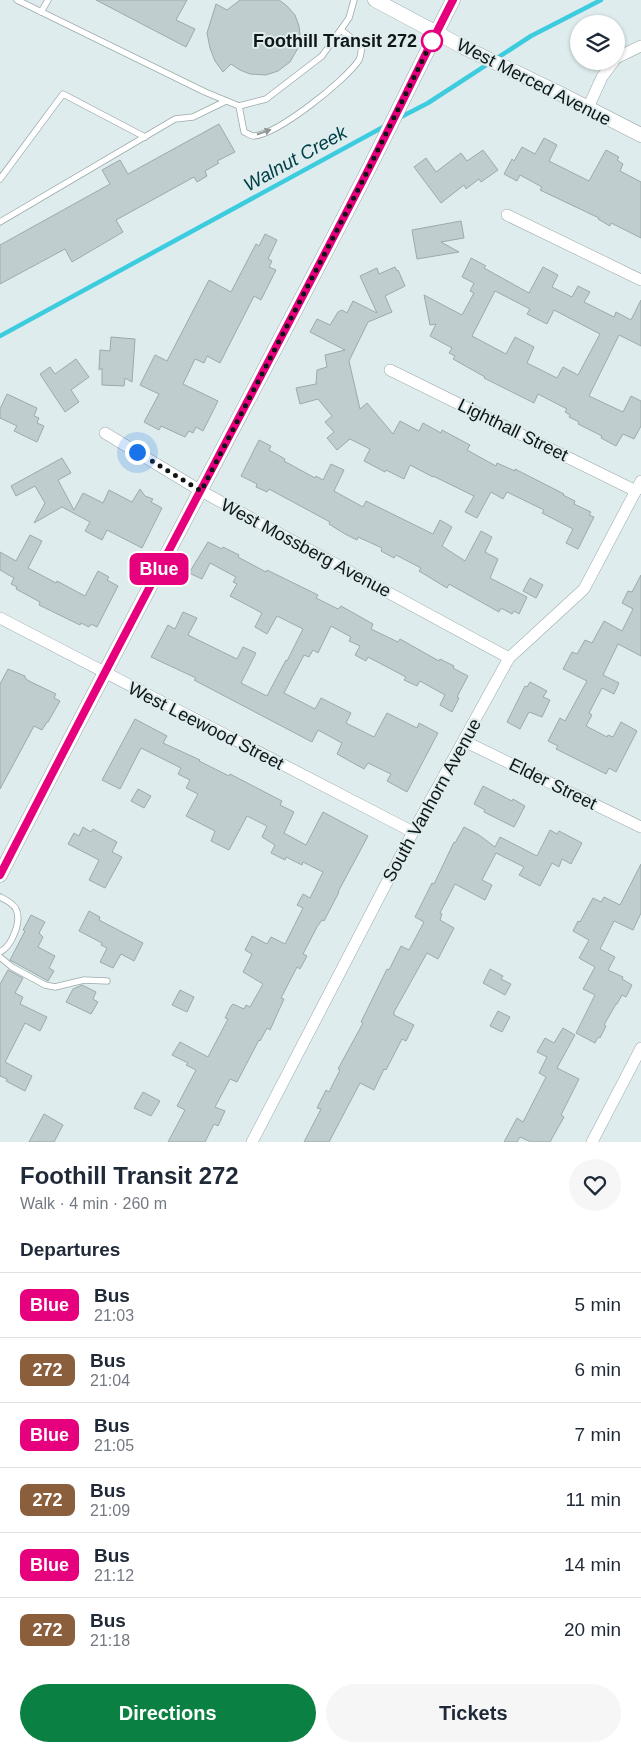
<!DOCTYPE html>
<html lang="en">
<head>
<meta charset="utf-8">
<style>
	:root { --surface:#fff; --page:#f6f6f7; --text:#1f2937; --muted:#747a83; --line:#e0e1e3; --accent:#0b8043 }
	body { margin:0; font-family:Helvetica,sans-serif; background:var(--page); color:var(--text); height:100vh; display:flex; flex-direction:column; font-size:19px; white-space:nowrap }
	* { box-sizing:border-box; margin:0 }
	p { font-size:16px; color:var(--muted) }
	.icon { flex:none; width:28px; height:28px; fill:none; stroke:currentColor; stroke-width:2; stroke-linecap:round; stroke-linejoin:round }
	.map { position:relative; height:1142px; overflow:hidden }
	.panel { display:flex; flex-direction:column; background:var(--surface); flex:1 }
	.panel>* { flex:none }
	.badge { padding:0 10px; border-radius:8px; font-size:18px; line-height:32px }
	.tools { position:absolute; left:570px; top:15px; display:grid; gap:10px }
	.tools a { display:grid; place-items:center; width:55px; height:55px; border-radius:50%; background:var(--surface); box-shadow:0 1px 4px #0004; font-size:25px }
	.you { position:absolute; width:25px; height:25px; margin:-12px; border:4px solid #fff; border-radius:50%; background:#1a73e8; box-shadow:0 0 0 8px #1a73e833 }
	.map>.badge { position:absolute; translate:-50% -50%; box-shadow:0 0 0 2px #fff }
	h2 { padding:0 20px; font-size:19px; line-height:45px }
	.round { display:grid; place-items:center; flex:none; width:52px; height:52px; border-radius:26px; background:var(--page) }
	.overview { display:flex; align-items:center; justify-content:space-between; height:85px; padding:0 20px }
	h1 { font-size:24px; font-weight:800; line-height:38px }
	.button { display:flex; gap:10px; margin-top:auto; padding:10px 20px }
	.button a { flex:1; height:58px; border-radius:30px; background:var(--accent); color:#fff; font-size:20px; font-weight:800; line-height:58px; text-align:center }
	.button a+a { background:var(--page); color:var(--text) }
	ul { padding:0; list-style:none }
	li { display:flex; align-items:center; gap:15px; height:65px; padding:0 20px; border-top:1px solid var(--line) }
	li div { flex:1 }
	li b { display:block; font-size:19px }
	li em { font-style:normal }
	li .badge { min-width:55px; font-weight:700; text-align:center }
	.map>svg:first-child { display:block }
</style>
</head>
<body>
<div class="map">
<svg width="641" height="1142" viewBox="0 0 641 1142">
	<rect width="100%" height="100%" fill="#deecee"/>
	<g fill="none" stroke-linecap="round" stroke-linejoin="round">
		<g stroke="#3dcbde" stroke-width="4.5">
			<polyline points="399,118 428,103 531,36 601,0"/>
			<polyline points="0,336 385,126"/>
		</g>
	</g>
	<g fill="#c0cdcf" stroke="#9daaac" fill-rule="evenodd">
		<polygon points="96,0 187,0 176,20 195,29 186,47"/>
		<polygon points="240,0 279,0 286,5 295,15 299,26 300,34 298,48 290,62 278,71 266,75 250,74 240,70 231,64 223,72 215,61 210,48 207,33 216,4 227,10"/>
		<polygon points="219,124 235,152 217,161 219,163 205,171 207,176 197,182 194,177 116,220 123,232 72,262 65,249 0,284 0,245 110,184 102,170 120,160 128,174"/>
		<polygon points="544,138 557,145 549,161 589,181 606,150 619,157 617,160 623,164 620,171 641,182 641,238 611,223 610,226 603,222 598,219 599,218 540,190 542,187 520,175 517,181 504,174 512,159 514,161 522,147 535,154"/>
		<polygon points="483,150 498,170 481,182 479,179 466,189 464,185 441,203 414,167 426,158 436,172 461,153 467,161"/>
		<polygon points="461,221 464,238 441,242 459,252 417,259 412,230"/>
		<polygon points="265,234 277,240 268,259 272,261 269,267 276,270 261,300 254,296 220,363 207,356 204,363 195,359 183,384 218,401 203,431 196,427 193,433 189,431 185,437 161,426 159,430 144,422 159,394 140,385 155,355 167,361 209,280 231,292 256,244 259,246"/>
		<path d="M471,258L486,266L484,268L529,293L543,267L558,275L552,287L572,297L578,286L590,292L584,302L614,317L616,312L631,320L641,300V346L619,335L589,396L623,412L631,396L641,401V426L634,439L623,434L616,446L601,438L602,436L578,424L579,422L569,417L570,415L565,412L567,409L538,394L534,403L484,378L485,377L453,359L455,356L449,353L452,348L430,336L436,324L430,325L424,295L462,315L474,293L470,291L474,283L462,277ZM495,291L530,309L527,314L547,324L554,310L600,334L578,375L563,367L557,378L527,363L534,347L515,337L506,354L472,336Z"/>
		<polygon points="395,267 397,271 398,270 405,286 385,296 392,312 368,322 349,361 360,409 367,403 393,434 400,421 419,431 423,423 441,433 442,430 470,445 467,450 496,466 497,463 515,471 515,469 564,494 563,495 575,501 574,504 591,512 589,515 594,517 578,549 566,543 573,529 542,513 544,510 507,492 503,499 491,492 477,518 465,512 474,496 433,476 433,477 410,465 404,479 386,470 385,472 364,461 370,449 350,439 337,450 327,438 334,432 325,422 332,416 318,399 300,404 296,388 316,384 317,370 327,367 325,355 345,350 310,332 317,319 330,325 338,312 342,310 347,313 353,301 377,313 360,276 377,268 379,274"/>
		<polygon points="111,337 135,339 132,382 125,378 124,386 102,385 102,368 99,370 100,350 110,351"/>
		<polygon points="76,359 89,377 71,390 79,402 65,412 40,374 50,367 55,374"/>
		<polygon points="7,394 37,408 34,416 39,418 37,423 44,426 37,442 14,431 17,426 0,418 0,409"/>
		<polygon points="259,440 271,446 269,450 285,459 284,461 315,478 316,476 323,480 331,464 344,470 334,491 363,507 366,501 433,534 440,520 452,527 442,546 465,561 481,531 492,537 485,552 498,559 490,578 527,597 519,614 514,611 512,614 503,609 500,609 499,612 449,584 447,588 419,571 421,568 396,555 394,558 381,551 382,548 358,537 357,540 345,534 329,524 330,522 269,489 267,492 256,487 257,484 241,476"/>
		<polygon points="62,458 71,473 58,480 74,510 83,493 103,503 109,490 132,502 140,489 145,496 153,499 151,502 162,508 142,548 107,530 102,540 85,531 90,522 62,507 34,523 45,503 35,486 16,496 11,486"/>
		<polygon points="30,535 42,541 28,568 56,583 57,581 85,596 98,571 109,577 107,580 118,586 97,627 91,624 89,627 81,623 80,625 39,605 40,602 16,589 17,587 11,584 14,578 0,570 0,552 16,561"/>
		<polygon points="208,542 222,549 223,547 239,555 238,557 266,572 267,570 318,595 316,598 338,609 341,606 373,624 371,629 398,642 400,639 439,661 440,659 454,666 453,668 468,676 457,697 459,698 452,712 440,705 445,695 420,681 417,686 404,680 406,677 368,657 366,661 355,655 360,646 349,641 351,637 331,626 318,653 313,650 309,657 304,655 284,693 315,709 321,698 351,713 346,723 374,737 387,713 417,728 419,723 438,733 407,792 387,781 391,774 368,763 364,769 337,754 342,743 318,730 312,742 194,680 196,678 151,657 168,625 175,629 183,612 197,618 188,635 237,659 243,647 256,653 241,683 267,696 286,660 287,661 303,629 277,616 267,634 255,627 262,613 230,596 237,584 233,582 236,577 210,563 202,579 189,573"/>
		<polygon points="641,575 641,656 618,644 603,675 619,683 614,694 602,688 589,713 592,715 586,726 607,737 608,735 613,737 621,722 637,731 616,772 609,768 606,774 556,749 558,746 548,741 560,718 565,721 587,681 563,669 572,652 577,654 585,640 592,643 604,621 622,631 633,609 622,603 628,591 632,592"/>
		<polygon points="530,578 543,585 536,598 523,591"/>
		<polygon points="8,669 25,676 25,678 29,681 56,694 54,698 60,701 48,722 47,722 42,730 34,726 0,789 0,684"/>
		<polygon points="530,682 547,691 543,697 550,700 542,717 529,712 520,729 507,722 525,686 527,687"/>
		<polygon points="135,719 167,736 163,743 200,760 199,761 229,776 230,774 282,801 280,805 294,812 284,833 306,845 323,812 368,836 338,892 339,892 324,921 322,920 317,927 303,954 307,956 300,969 297,967 281,998 284,999 270,1030 267,1028 260,1041 259,1040 237,1082 230,1079 215,1107 225,1111 218,1126 214,1124 205,1142 168,1142 185,1110 177,1106 196,1070 186,1065 188,1063 172,1055 180,1042 208,1057 228,1019 225,1018 231,1006 233,1004 244,1009 246,1005 250,1007 263,984 243,972 252,954 245,950 252,936 267,944 271,937 285,944 303,908 297,905 303,894 310,898 323,872 303,862 302,865 286,857 285,860 271,853 275,845 262,837 267,826 247,816 229,850 211,841 215,831 186,816 198,794 186,788 190,780 178,774 181,768 141,748 120,789 102,780"/>
		<polygon points="483,786 512,801 513,799 525,806 514,827 484,812 485,810 474,804"/>
		<polygon points="138,789 151,796 144,808 131,801"/>
		<polygon points="83,827 91,832 93,829 117,842 112,852 122,857 105,888 89,880 99,860 68,844 74,833 79,836"/>
		<polygon points="464,827 479,835 495,847 500,837 537,856 550,830 557,834 559,831 582,843 571,864 562,859 559,867 552,863 540,886 519,875 524,867 496,853 482,880 492,885 485,900 455,884 440,913 442,914 440,920 454,928 438,959 427,953 394,1012 394,1015 414,1025 406,1041 402,1039 386,1070 384,1069 374,1090 360,1083 329,1142 304,1142 321,1109 317,1108 326,1090 329,1092 340,1070 338,1069 363,1023 361,1022 387,969 389,970 401,946 409,950 424,922 415,917 432,883 434,884 454,842 455,843"/>
		<polygon points="641,864 641,913 633,930 614,921 600,949 615,957 608,970 623,977 622,979 632,985 626,997 622,995 617,1004 616,1004 604,1025 606,1026 600,1038 598,1037 595,1043 576,1033 595,995 583,989 595,967 579,958 589,940 573,931 578,921 580,922 593,898 601,902 604,897 620,905"/>
		<polygon points="89,911 100,917 99,920 143,943 134,961 121,954 113,968 100,962 107,948 101,945 102,943 79,931"/>
		<polygon points="31,915 45,922 39,933 43,937 38,947 55,956 49,968 54,971 48,981 10,960 25,931 23,930"/>
		<polygon points="490,969 503,976 501,979 511,984 505,995 483,983"/>
		<polygon points="8,970 23,978 15,993 23,997 20,1004 47,1017 40,1031 25,1023 5,1062 32,1076 25,1091 6,1081 7,1079 0,1076 0,984"/>
		<polygon points="82,985 96,992 93,999 98,1002 91,1014 66,1002 73,989"/>
		<polygon points="180,990 194,997 187,1012 172,1005"/>
		<polygon points="498,1011 510,1017 502,1032 490,1026"/>
		<polygon points="563,1028 575,1035 557,1068 579,1079 561,1115 564,1117 550,1142 531,1142 520,1137 517,1142 504,1142 517,1118 523,1122 543,1083 546,1077 539,1073 547,1057 537,1052 545,1038 554,1043"/>
		<polygon points="143,1092 160,1101 151,1116 134,1108"/>
		<polygon points="44,1114 63,1125 54,1142 29,1142"/>
	</g>
	<g fill="none" stroke-linecap="round" stroke-linejoin="round">
		<defs>
			<g id="service">
				<polyline points="17,0 205,92 239,106 266,99 322,56 349,18 354,0"/>
				<polyline points="41,12 48,0"/>
				<path d="M239,106L244,132C247,133 251,136 254,136C278,134 345,81 359,60C361,56 361,50 362,46L341,30"/>
				<polyline points="0,179 63,94 145,137"/>
				<polyline points="0,222 175,119 193,117 226,101"/>
				<path d="M0,897C6,900 13,903 16,909C22,921 12,946 0,952"/>
				<polyline points="0,957 12,967 45,985 55,987 84,980 107,981"/>
			</g>
			<g id="minor">
				<polyline points="616,58 641,46"/>
				<polyline points="588,108 602,77 614,61"/>
				<polyline points="507,215 641,280"/>
				<polyline points="390,370 636,491"/>
				<polyline points="105,433 201,491 509,658"/>
				<polyline points="0,618 413,832"/>
				<polyline points="464,741 641,827"/>
				<polyline points="252,1142 413,832 509,658 584,589 641,481"/>
				<polyline points="592,1142 641,1048"/>
			</g>
			<g id="tertiary">
				<polyline points="375,0 463,47 559,93 641,135"/>
				<path d="M0,875C118,644 241,416 360,186C392,124 421,62 453,0"/>
			</g>
		</defs>
		<use href="#service" stroke="#9da9ac" stroke-width="7"/>
		<use href="#minor" stroke="#9da9ac" stroke-width="12"/>
		<use href="#tertiary" stroke="#9da9ac" stroke-width="15"/>
		<use href="#service" stroke="#fff" stroke-width="5.5"/>
		<use href="#minor" stroke="#fff" stroke-width="11"/>
		<use href="#tertiary" stroke="#fff" stroke-width="14"/>
	</g>
	<defs><path id="oneway-solid" d="M-6-.8H1V-3.2L6.5 0L1 3.2V.8H-6Z" transform="scale(1.25)"/></defs>
	<use fill="#939696" href="#oneway-solid" transform="translate(264 132) rotate(-19)"/>
	<g fill="none" stroke-linecap="round" stroke-linejoin="round">
		<defs>
			<path id="line" d="M0,875C118,644 241,416 360,186C392,124 421,62 453,0"/>
		</defs>
		<use href="#line" stroke="#fff" stroke-width="11"/>
		<use href="#line" stroke="#e6007e" stroke-width="8"/>
		<polyline stroke="#101516" stroke-width="5" stroke-dasharray="0 9" points="137,452 201,491 361,184 432,41"/>
	</g>
	<circle fill="#fff" stroke="#e6007e" stroke-width="2.5" cx="432" cy="41" r="10"/>
	<g text-anchor="middle" stroke-width="4" stroke-linejoin="round" paint-order="stroke">
		<g font-size="18" font-weight="bold" fill="#101516" stroke="#deecee" text-anchor="end">
			<text x="417" y="47">Foothill Transit 272</text>
		</g>
		<g font-size="18" fill="#101516" stroke="#deecee">
			<text transform="translate(534 82) rotate(27)" y="6">West Merced Avenue</text>
			<text transform="translate(513 430) rotate(26)" y="6">Lighthall Street</text>
			<text transform="translate(306 548) rotate(28)" y="6">West Mossberg Avenue</text>
			<text transform="translate(206 726) rotate(27)" y="6">West Leewood Street</text>
			<text transform="translate(553 784) rotate(26)" y="6">Elder Street</text>
			<text transform="translate(432 800) rotate(-61)" y="6">South Vanhorn Avenue</text>
		</g>
		<g font-size="19" font-style="italic" fill="#004048" stroke="#deecee">
			<text transform="translate(295 158) rotate(-29)" y="7">Walnut Creek</text>
		</g>
	</g>
</svg>
<div class="tools">
<a><svg class="icon" aria-label="layers" viewBox="0 0 24 24"><path d="M12 4l9 5-9 5-9-5zM3 14l9 5 9-5"/></svg></a>
</div>
<div class="you" style="left:137px;top:452px"></div>
<b class="badge" style="left:159px;top:569px;background:#e6007e;color:#fff">Blue</b>
</div>
<section class="panel">
<div class="overview"><div><h1>Foothill Transit 272</h1><p>Walk · 4 min · 260 m</p></div><a class="round"><svg class="icon" aria-label="heart" viewBox="0 0 24 24"><path d="M12 20l-8-8c-3-5 5-10 8-4 3-6 11-1 8 4z"/></svg></a></div>
<h2>Departures</h2>
<ul>
<li><span class="badge" style="background:#e6007e;color:#fff">Blue</span><div><b>Bus</b><p>21:03</p></div><em>5 min</em></li>
<li><span class="badge" style="background:#8b5e3c;color:#fff">272</span><div><b>Bus</b><p>21:04</p></div><em>6 min</em></li>
<li><span class="badge" style="background:#e6007e;color:#fff">Blue</span><div><b>Bus</b><p>21:05</p></div><em>7 min</em></li>
<li><span class="badge" style="background:#8b5e3c;color:#fff">272</span><div><b>Bus</b><p>21:09</p></div><em>11 min</em></li>
<li><span class="badge" style="background:#e6007e;color:#fff">Blue</span><div><b>Bus</b><p>21:12</p></div><em>14 min</em></li>
<li><span class="badge" style="background:#8b5e3c;color:#fff">272</span><div><b>Bus</b><p>21:18</p></div><em>20 min</em></li>
</ul>
<div class="button"><a>Directions</a><a>Tickets</a></div>
</section>
</body>
</html>
